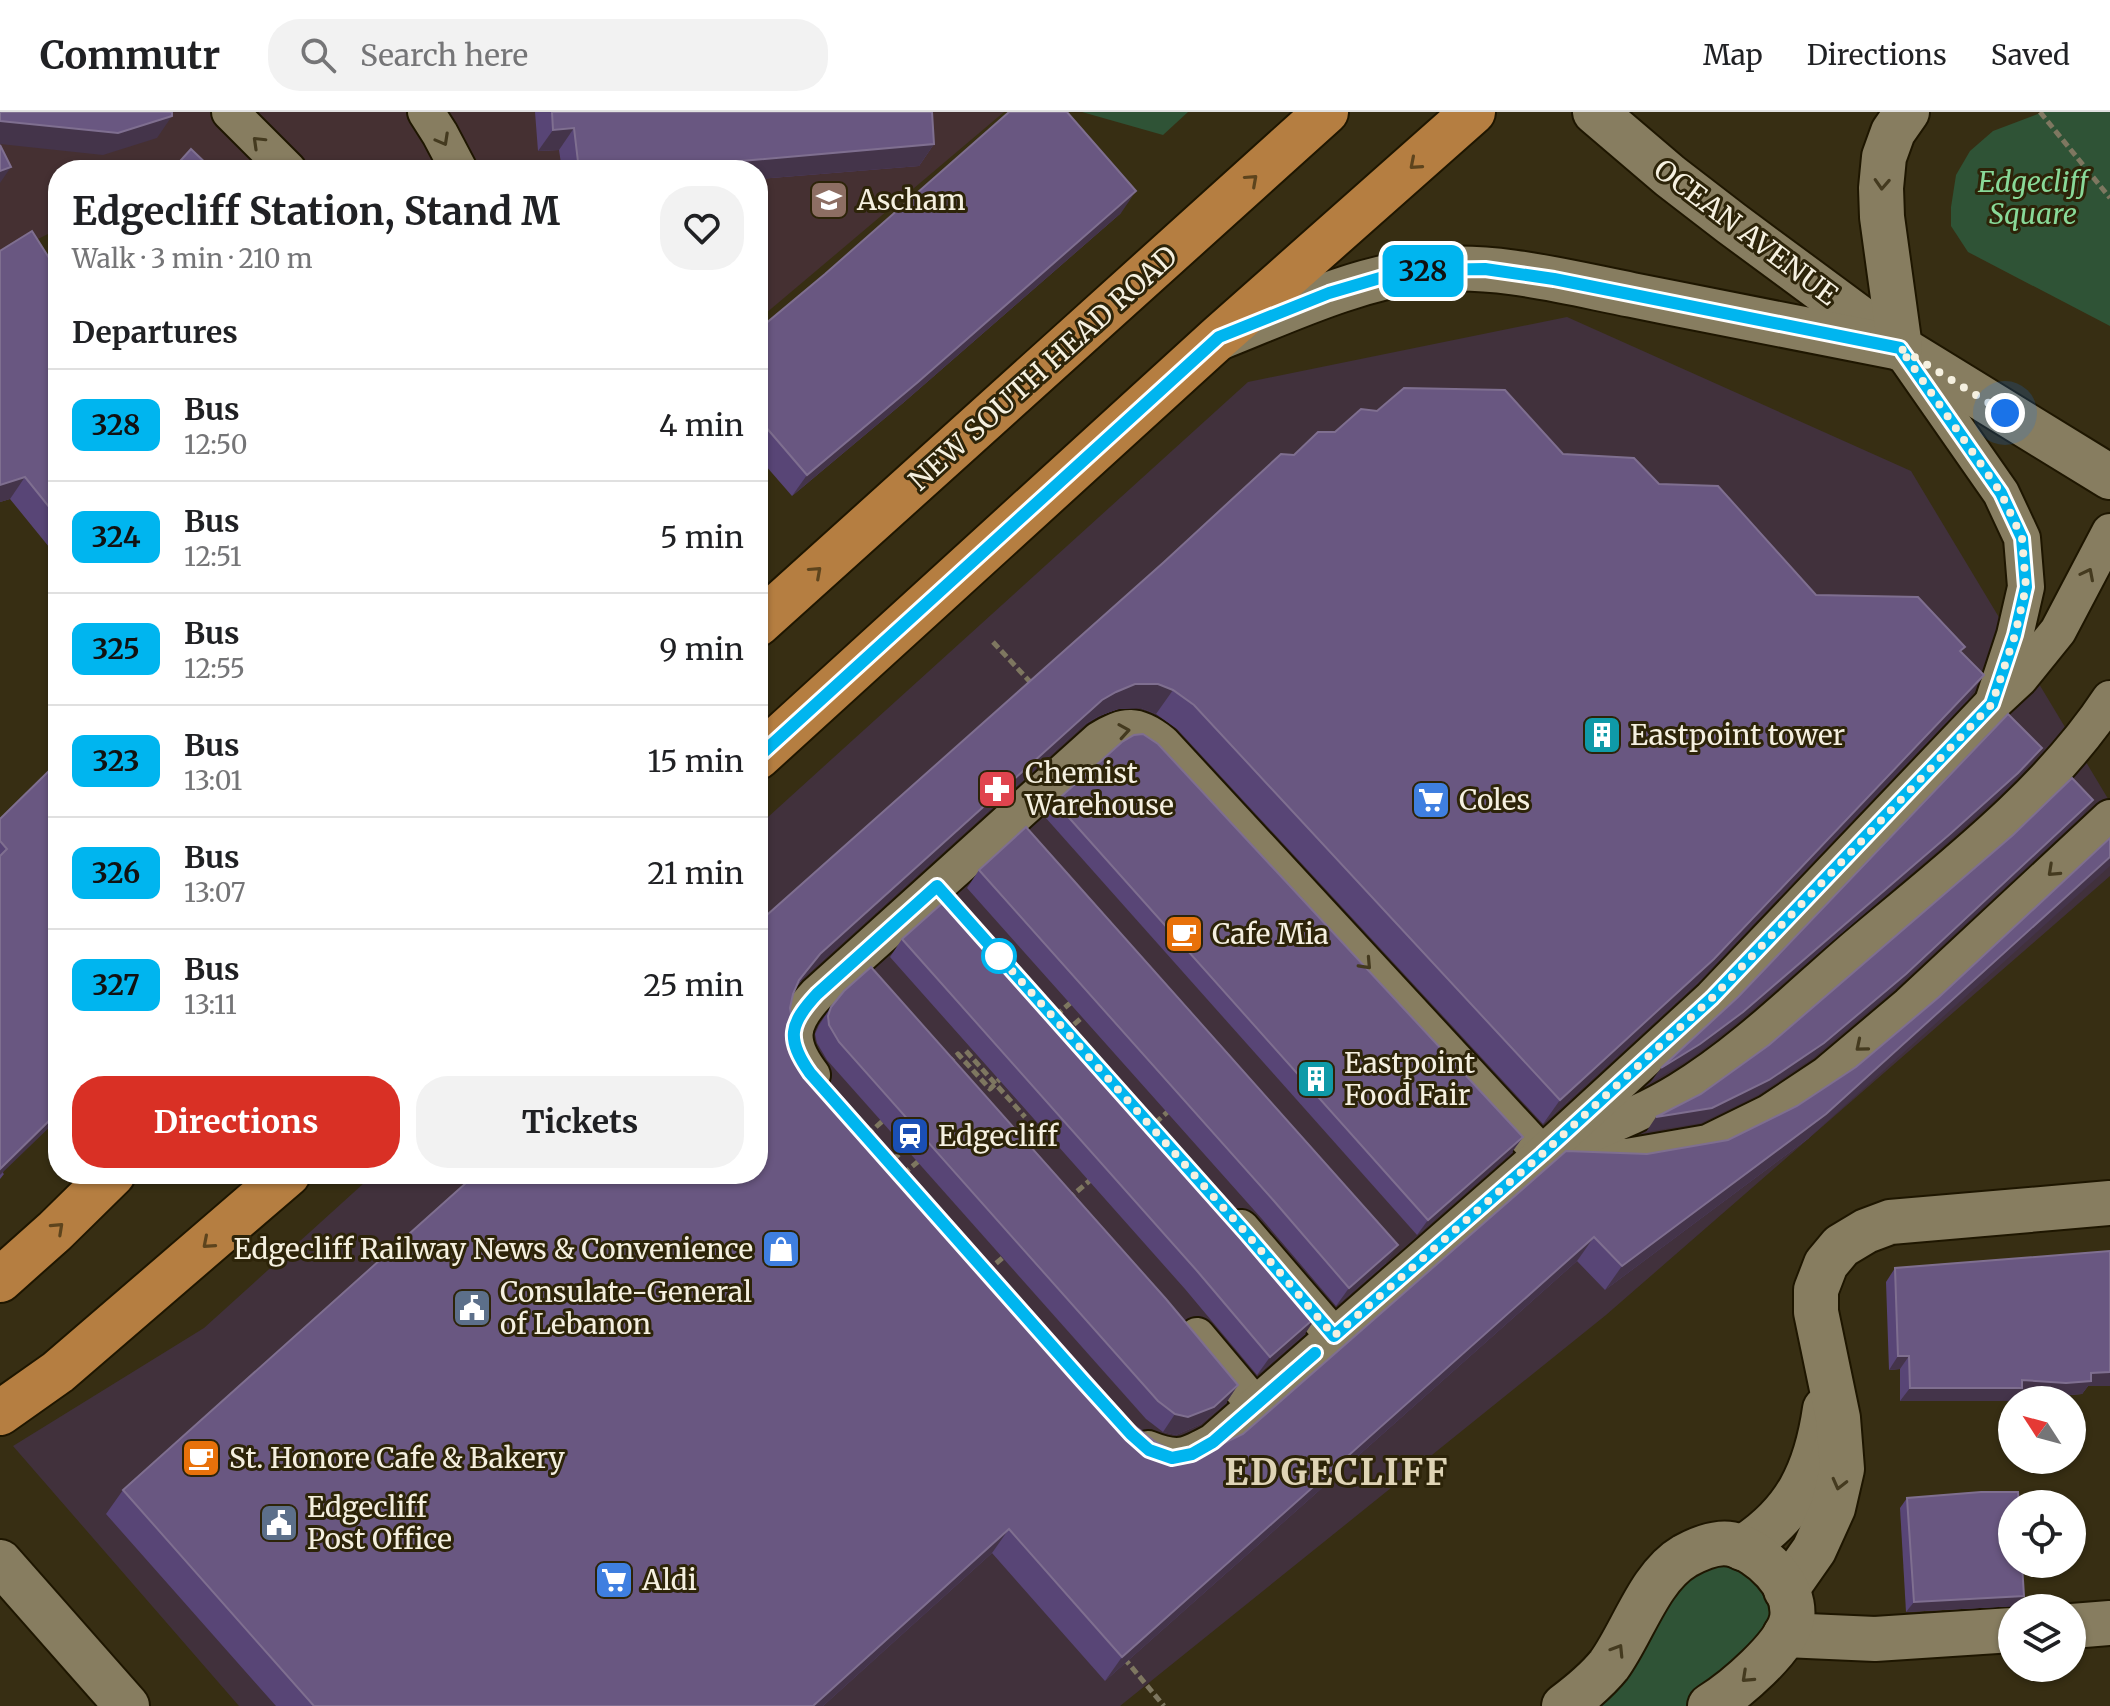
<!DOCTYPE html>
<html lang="en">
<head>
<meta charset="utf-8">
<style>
	:root { --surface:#fff; --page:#f2f2f2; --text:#202124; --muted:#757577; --line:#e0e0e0; --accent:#d93025 }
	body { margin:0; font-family:Merriweather,serif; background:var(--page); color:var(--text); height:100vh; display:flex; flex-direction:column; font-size:30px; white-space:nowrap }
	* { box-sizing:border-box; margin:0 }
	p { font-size:26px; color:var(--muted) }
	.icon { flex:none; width:44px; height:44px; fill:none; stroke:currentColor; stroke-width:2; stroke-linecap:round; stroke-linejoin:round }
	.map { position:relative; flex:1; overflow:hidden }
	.side { position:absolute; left:48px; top:48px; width:720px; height:1024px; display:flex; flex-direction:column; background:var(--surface); border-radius:32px; box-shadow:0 2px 6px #0004 }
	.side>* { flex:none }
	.badge { padding:0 16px; border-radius:12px; font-size:28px; line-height:52px }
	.needle { width:52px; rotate:306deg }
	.controls { position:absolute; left:1998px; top:1274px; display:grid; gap:16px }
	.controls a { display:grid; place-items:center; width:88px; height:88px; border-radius:50%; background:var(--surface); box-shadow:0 2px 6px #0004; font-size:40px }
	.you { position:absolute; width:40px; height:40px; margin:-20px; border:6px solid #fff; border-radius:50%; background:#1a73e8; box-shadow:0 0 0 12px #1a73e833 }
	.map>.badge { position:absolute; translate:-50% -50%; box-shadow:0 0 0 4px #fff }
	h2 { padding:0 24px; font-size:30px; line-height:72px }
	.round { display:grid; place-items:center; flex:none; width:84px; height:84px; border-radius:32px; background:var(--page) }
	.summary { display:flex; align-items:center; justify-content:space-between; height:136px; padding:0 24px }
	h1 { font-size:38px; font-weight:700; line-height:60px }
	.action { display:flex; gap:16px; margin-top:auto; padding:16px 24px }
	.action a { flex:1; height:92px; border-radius:32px; background:var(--accent); color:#fff; font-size:32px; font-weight:700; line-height:92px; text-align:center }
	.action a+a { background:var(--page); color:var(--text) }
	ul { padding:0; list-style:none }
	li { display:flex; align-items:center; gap:24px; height:112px; padding:0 24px; border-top:2px solid var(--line) }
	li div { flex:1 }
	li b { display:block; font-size:30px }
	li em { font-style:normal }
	li .badge { min-width:88px; font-weight:700; text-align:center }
	header { display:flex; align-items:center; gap:48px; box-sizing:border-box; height:112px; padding:0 40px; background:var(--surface); border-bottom:2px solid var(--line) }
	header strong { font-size:38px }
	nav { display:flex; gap:44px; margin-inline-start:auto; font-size:28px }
	.search { width:560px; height:72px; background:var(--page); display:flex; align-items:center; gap:20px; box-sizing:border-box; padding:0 28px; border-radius:32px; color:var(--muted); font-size:30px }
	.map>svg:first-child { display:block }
</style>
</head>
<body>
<header>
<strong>Commutr</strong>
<div class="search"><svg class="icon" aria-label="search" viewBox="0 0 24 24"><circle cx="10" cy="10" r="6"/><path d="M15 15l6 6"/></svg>Search here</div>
<nav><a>Map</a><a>Directions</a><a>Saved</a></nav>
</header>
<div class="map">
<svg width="2110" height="1594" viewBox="0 0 2110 1594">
	<rect width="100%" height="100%" fill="#372e13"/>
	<polygon fill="#41313c" points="1567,205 1911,359 2110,690 2110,764 1606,1203 1120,1594 239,1594 13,1334 204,1216 374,1062 758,1062 758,714 1248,270"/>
	<polygon fill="#453032" points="0,0 1004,0 758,208 758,58 58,58 58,117 0,146"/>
	<g fill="#2f5336">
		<polygon points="1082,0 1188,0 1163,23"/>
		<polygon points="2043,0 2110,0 2110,214 1968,140 1951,114 1951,95 1956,63 1970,39 1993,19"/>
		<polygon points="1718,1432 1791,1493 1710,1594 1588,1594 1608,1553"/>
	</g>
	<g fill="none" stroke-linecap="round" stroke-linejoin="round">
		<defs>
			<g id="lane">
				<polyline points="230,0 288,58"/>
				<polyline points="426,0 440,22 459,58"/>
				<polyline points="1904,242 2001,381 2022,426 2026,475 2015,523 1994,587"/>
				<path d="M812,963C787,930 789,912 817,882L1099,628C1125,612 1137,611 1162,631L1542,1042L1627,1045L1708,1031L1769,1001L1826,963L1909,893L2110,706"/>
				<path d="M1569,1031C1606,1015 1645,1000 1679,979C1740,942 1795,888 1849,841C1938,765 2045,686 2110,587"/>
				<polyline points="1241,1116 1334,1224"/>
				<polyline points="1197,1224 1255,1293"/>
				<path d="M1148,1337C1178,1349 1186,1345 1213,1330L1542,1042L1712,886L1992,592L2020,566L2058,519L2110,420"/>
			</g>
			<g id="street">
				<path d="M1742,1436C1796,1402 1816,1359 1825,1297"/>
				<polyline points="0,1450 127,1594"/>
				<polyline points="1786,1478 1814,1438 1833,1396 1842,1357 1838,1306 1816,1200 1816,1178 1826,1152 1841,1134 1866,1119 1890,1110 2110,1091"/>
				<polyline points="2072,1514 2110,1511"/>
				<polyline points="1785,1523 1875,1527 2012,1518"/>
				<path d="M1564,1594C1580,1582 1596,1569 1609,1553C1633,1520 1649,1465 1685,1444C1698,1437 1716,1429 1731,1432C1761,1438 1797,1474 1792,1507C1786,1536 1734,1579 1710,1594"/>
			</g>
			<g id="secondary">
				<polyline points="1595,0 1670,64 1731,111 1900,236 2110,365"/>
				<path d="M1221,225C1289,198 1355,166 1428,158C1496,151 1566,170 1632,183C1721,201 1810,218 1900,236"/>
				<polyline points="1900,236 1882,105 1881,76 1884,45 1893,20 1907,0"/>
			</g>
			<g id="primary">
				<polyline points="758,512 1326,0"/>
				<polyline points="758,645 1219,225 1473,0"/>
				<polyline points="0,1168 55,1119 113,1062"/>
				<polyline points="0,1301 58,1260 288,1062"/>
			</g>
		</defs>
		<use href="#lane" stroke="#1e1600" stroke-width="40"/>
		<use href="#street" stroke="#1e1600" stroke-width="48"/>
		<use href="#secondary" stroke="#1e1600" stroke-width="48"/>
		<use href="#primary" stroke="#1e1600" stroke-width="48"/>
		<g stroke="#7e7760" stroke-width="5" stroke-dasharray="8 4" stroke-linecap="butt">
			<polyline points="2040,0 2110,86"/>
			<polyline points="993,530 1033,573"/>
			<polygon points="1135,847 1130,865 1053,930 1034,936 1040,917 1117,851"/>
			<polyline points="966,939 1025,1005"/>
			<polyline points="948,952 958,942 990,977 1002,965"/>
			<polyline points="1146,1019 1172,996"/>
			<polyline points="867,1023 886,1006"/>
			<polyline points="893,1048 909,1033"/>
			<polyline points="903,1062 920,1048"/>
			<polyline points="1068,1087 1094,1065"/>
			<polyline points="987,1159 1007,1142"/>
			<polyline points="1124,1546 1164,1594"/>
		</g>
		<use href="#lane" stroke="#877d60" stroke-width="36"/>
		<use href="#street" stroke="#877d60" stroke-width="44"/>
		<use href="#secondary" stroke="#877d60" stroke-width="44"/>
		<use href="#primary" stroke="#b57e41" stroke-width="44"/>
	</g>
	<g fill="#584576">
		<polygon points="535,0 932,0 934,32 919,54 758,67 758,58 562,58 559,38 538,39"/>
		<polygon points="1121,101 903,291 792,384 758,345 758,218"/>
		<polygon points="0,139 58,160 58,446 10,387 0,390"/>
		<polygon points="1563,342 1659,372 1816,483 1961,540 1968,587 1697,871 1543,1012 1177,617 1156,602 1141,596 1118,597 1099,604 1085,612 803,866 796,876 793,882 790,896 794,920 809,948 1132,1312 1157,1331 1174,1339 1197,1341 1214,1336 1243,1322 1647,1042 1809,1026 1605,1178 1577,1149 1105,1569 992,1441 823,1594 276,1594 106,1402 123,1378 758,1062 758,811 1164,450"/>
		<polygon points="58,652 3,1061 4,1062 0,1067 0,707"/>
		<polygon points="1055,690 1523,1025 1512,1040 1417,1123 1045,705"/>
		<polygon points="979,758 1386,1151 1336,1194 1262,1107 967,776"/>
		<polygon points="902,827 1305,1222 1257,1263 1185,1177 890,845"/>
		<polygon points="831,895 1238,1273 1226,1291 1201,1312 1176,1323 1163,1320 1146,1307 827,948 817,931 815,922 819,913"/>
		<polygon points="1895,1156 2088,1274 2082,1282 2056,1284 2018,1282 2012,1289 1900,1289 1900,1257 1889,1258 1886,1170"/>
		<polygon points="1907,1386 2017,1494 1906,1500 1900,1396"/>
	</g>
	<g fill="#44344a">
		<polygon points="172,4 157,26 103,43 0,32 0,9"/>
		<polygon points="574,16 559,38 538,39 553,18"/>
		<polygon points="934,32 919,54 758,67 758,58 703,58 707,52"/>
		<polygon points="11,55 0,71 0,59"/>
		<polygon points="1136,79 1121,101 903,291 792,384 807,363"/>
		<polygon points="25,365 10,387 0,390 0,373"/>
		<polygon points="1984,563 1968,587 1697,871 1543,1012 1560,988"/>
		<polygon points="1135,572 1158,572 1173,578 1156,602 1141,596 1118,597 1099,604 1085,612 803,866 782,892 820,842 1102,588 1116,580"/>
		<polygon points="2042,636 2031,651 2008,676 1940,737 1732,915 1690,947 1650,971 1661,956"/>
		<polygon points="2093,688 2083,703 1895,877 1813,946 1758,983 1701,1011 1646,1020 1656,1005 1712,996"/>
		<polygon points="2110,745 2110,754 1809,1026 1605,1178 1622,1154"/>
		<polygon points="58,1000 58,1007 0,1063 0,1057"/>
		<polygon points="1523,1025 1512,1040 1417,1123 1428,1108"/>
		<polygon points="1594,1125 1577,1149 1105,1569 1122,1545"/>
		<polygon points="1398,1133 1386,1151 1336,1194 1349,1176"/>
		<polygon points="1317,1204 1305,1222 1257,1263 1270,1245"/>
		<polygon points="1898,1244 1909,1244 1900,1257 1889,1258"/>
		<polygon points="2110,1260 2110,1274 2088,1274 2082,1282 2056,1284 2018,1282 2012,1289 1900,1289 1910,1276 2022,1268 2091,1261"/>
		<polygon points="1238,1273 1226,1291 1201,1312 1176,1323 1163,1320 1175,1302"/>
		<polygon points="1009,1417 992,1441 823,1594 813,1594"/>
		<polygon points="2024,1484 2017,1494 1906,1500 1914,1490"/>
	</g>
	<g fill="#695781" stroke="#7f6f90" stroke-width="2">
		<polygon points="0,0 172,0 172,4 118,21 0,9"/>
		<polygon points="552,0 932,0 934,32 707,52 708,58 579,58 574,16 553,18"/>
		<polygon points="1009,0 1067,0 1136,79 918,270 807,363 758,306 758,218 825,162"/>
		<polygon points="0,33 11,55 0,59"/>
		<polygon points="191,37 213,58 172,58"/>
		<polygon points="32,119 58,160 58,406 25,365 0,373 0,139"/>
		<polygon points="1404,276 1505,278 1563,342 1634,346 1659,372 1718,374 1816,483 1918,485 1965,535 1960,539 1984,563 1714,847 1560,988 1194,593 1173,578 1158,572 1135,572 1116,580 1102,588 820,842 799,868 793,882 790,896 794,920 809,948 1132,1312 1157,1331 1174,1339 1197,1341 1214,1336 1243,1322 1566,1039 1647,1042 1728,1028 1797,994 1856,955 1939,885 2110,726 2110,745 1826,1002 1622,1154 1594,1125 1122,1545 1009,1417 813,1594 314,1594 123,1378 476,1062 758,1062 758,811 1164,450 1281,342 1294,343 1318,320 1335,320 1361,297 1377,299"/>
		<polygon points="2008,602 2042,636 2018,661 1950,722 1743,900 1700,932 1661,956 1738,885"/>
		<polygon points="1143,622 1158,632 1523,1025 1428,1108 1055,690 1122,630 1134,623"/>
		<polygon points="57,651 58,1000 0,1057 0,744 7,737 0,729 0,707"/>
		<polygon points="2072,666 2093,688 1906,862 1824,931 1769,968 1712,996 1656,1005 1701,982 1769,933 2013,723"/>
		<polygon points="1026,715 1398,1133 1349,1176 1274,1089 979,758"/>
		<polygon points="948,786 1243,1117 1317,1204 1270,1245 1198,1160 902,827"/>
		<polygon points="871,855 1166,1187 1238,1273 1214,1295 1188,1305 1175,1302 1158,1289 839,930 829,913 828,904 831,895 844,879"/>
		<polygon points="2110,1139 2110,1260 2091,1261 2091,1269 2066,1271 2022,1268 2022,1276 1910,1276 1909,1244 1898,1244 1895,1156"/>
		<polygon points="1981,1380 2018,1380 2019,1392 2012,1392 2012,1452 2022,1452 2024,1484 1914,1490 1907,1386"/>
	</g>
	<defs><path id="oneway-chevron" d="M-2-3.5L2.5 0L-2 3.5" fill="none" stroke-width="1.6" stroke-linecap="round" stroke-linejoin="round" transform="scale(2)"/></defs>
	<g stroke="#443a1f">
		<use href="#oneway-chevron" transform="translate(443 28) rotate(61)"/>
		<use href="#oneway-chevron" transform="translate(258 30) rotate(-136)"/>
		<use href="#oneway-chevron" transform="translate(1882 72) rotate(93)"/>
		<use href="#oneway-chevron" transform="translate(2088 462) rotate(-63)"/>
		<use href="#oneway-chevron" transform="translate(1124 619) rotate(-9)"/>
		<use href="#oneway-chevron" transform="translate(2053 759) rotate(137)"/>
		<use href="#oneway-chevron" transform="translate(1366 852) rotate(47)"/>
		<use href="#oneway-chevron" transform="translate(1861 934) rotate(140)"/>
		<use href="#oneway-chevron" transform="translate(1839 1372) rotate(104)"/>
		<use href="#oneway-chevron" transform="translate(1618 1538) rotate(-58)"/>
		<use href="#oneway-chevron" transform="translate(1747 1565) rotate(137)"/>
	</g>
	<g stroke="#5d441d">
		<use href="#oneway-chevron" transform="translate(1415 52) rotate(139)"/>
		<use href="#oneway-chevron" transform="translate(1252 68) rotate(-42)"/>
		<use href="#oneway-chevron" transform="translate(816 460) rotate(-42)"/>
		<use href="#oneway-chevron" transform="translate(58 1116) rotate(-43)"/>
		<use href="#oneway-chevron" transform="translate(208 1131) rotate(139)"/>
	</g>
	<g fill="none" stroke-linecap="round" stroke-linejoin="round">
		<defs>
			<path id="line" d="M758,645L1219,225L1329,181L1380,166L1429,158L1485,157L1554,167L1900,236L2001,381L2022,426L2026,475L2015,523L1992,592L1712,886L1542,1042L1334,1224L1246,1121L937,774L817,882C789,912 786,927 810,961L1083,1269L1131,1322L1149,1338L1172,1346L1192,1342L1213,1330L1315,1241"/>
		</defs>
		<use href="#line" stroke="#fff" stroke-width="18"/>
		<use href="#line" stroke="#00b5ef" stroke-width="12"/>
		<polyline stroke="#f5f0e0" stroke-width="8" stroke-dasharray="0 14.4" points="999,844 996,841 1246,1121 1334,1224 1542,1042 1712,886 1992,592 2015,523 2026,475 2022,426 2001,381 1900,236 2005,301"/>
	</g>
	<defs>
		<symbol id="school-square" viewBox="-11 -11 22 22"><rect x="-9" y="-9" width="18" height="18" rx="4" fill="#8d6e63" stroke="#2d2409"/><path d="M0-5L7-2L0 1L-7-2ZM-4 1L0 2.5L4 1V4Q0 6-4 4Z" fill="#fff"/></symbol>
		<symbol id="building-square" viewBox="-11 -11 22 22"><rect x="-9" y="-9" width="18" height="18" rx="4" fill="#0f9aa8" stroke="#2d2409"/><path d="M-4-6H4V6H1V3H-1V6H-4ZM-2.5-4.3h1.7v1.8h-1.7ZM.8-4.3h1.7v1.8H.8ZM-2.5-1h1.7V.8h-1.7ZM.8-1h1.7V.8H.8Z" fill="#fff"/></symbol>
		<symbol id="pharmacy-square" viewBox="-11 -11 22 22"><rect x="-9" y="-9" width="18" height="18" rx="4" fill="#e0444e" stroke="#2d2409"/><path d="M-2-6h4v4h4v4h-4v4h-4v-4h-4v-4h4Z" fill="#fff"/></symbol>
		<symbol id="supermarket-square" viewBox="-11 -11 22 22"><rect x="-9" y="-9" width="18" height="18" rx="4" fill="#3f7fe0" stroke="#2d2409"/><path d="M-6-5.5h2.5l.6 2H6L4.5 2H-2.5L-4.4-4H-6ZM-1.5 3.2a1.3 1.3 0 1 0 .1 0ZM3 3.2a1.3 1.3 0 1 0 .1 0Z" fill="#fff"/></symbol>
		<symbol id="cafe-square" viewBox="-11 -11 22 22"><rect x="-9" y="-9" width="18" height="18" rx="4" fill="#e8710a" stroke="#2d2409"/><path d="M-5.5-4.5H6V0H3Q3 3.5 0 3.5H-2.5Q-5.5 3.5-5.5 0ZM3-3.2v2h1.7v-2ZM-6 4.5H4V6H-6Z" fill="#fff"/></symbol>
		<symbol id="station-square" viewBox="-11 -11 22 22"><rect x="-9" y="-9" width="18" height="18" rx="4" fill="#1a4fb4" stroke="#2d2409"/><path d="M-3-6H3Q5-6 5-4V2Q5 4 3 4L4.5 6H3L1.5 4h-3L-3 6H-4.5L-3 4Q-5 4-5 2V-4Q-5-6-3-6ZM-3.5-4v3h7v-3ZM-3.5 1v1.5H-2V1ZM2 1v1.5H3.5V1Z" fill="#fff"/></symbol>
		<symbol id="shop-square" viewBox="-11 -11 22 22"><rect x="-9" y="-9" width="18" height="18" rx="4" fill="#3f7fe0" stroke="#2d2409"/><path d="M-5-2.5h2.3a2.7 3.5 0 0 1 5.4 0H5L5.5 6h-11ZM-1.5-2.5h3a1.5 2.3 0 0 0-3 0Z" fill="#fff"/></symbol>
		<symbol id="civic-square" viewBox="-11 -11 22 22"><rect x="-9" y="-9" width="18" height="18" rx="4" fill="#5c6f8a" stroke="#2d2409"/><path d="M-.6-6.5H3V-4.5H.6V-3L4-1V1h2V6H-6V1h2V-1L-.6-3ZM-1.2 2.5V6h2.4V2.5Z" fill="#fff"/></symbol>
	</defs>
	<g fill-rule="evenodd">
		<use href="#school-square" x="807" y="66" width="44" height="44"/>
		<use href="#building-square" x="1580" y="601" width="44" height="44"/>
		<use href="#pharmacy-square" x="975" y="655" width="44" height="44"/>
		<use href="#supermarket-square" x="1409" y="666" width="44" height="44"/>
		<use href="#cafe-square" x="1162" y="800" width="44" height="44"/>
		<use href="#building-square" x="1294" y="945" width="44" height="44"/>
		<use href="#station-square" x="888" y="1002" width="44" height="44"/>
		<use href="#shop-square" x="759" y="1115" width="44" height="44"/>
		<use href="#civic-square" x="450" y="1174" width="44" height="44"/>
		<use href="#cafe-square" x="179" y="1324" width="44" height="44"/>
		<use href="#civic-square" x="257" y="1389" width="44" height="44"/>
		<use href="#supermarket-square" x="592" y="1446" width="44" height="44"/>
	</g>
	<circle fill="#fff" stroke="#00b5ef" stroke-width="4" cx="999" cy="844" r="16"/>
	<g text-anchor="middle" stroke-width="6" stroke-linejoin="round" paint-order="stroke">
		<g font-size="28" font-style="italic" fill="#88d998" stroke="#2d2409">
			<text x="2033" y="80">Edgecliff<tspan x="2033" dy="32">Square</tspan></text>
		</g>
		<g font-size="28" fill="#f5f0e0" stroke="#2d2409" text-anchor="start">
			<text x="857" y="98">Ascham</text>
			<text x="1630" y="633">Eastpoint tower</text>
			<text x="1025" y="671">Chemist<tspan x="1025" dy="32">Warehouse</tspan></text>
			<text x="1459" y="698">Coles</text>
			<text x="1212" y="832">Cafe Mia</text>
			<text x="1344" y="961">Eastpoint<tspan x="1344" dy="32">Food Fair</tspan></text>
			<text x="938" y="1034">Edgecliff</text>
			<text x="753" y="1147" text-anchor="end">Edgecliff Railway News &amp; Convenience</text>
			<text x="500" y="1190">Consulate-General<tspan x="500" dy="32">of Lebanon</tspan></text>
			<text x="229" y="1356">St. Honore Cafe &amp; Bakery</text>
			<text x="307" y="1405">Edgecliff<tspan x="307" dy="32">Post Office</tspan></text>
			<text x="642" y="1478">Aldi</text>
		</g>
		<g font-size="28" fill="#f5f0e0" stroke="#2d2409">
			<text transform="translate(1746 120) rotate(37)" y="10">OCEAN AVENUE</text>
			<text transform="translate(1043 256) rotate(-42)" y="10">NEW SOUTH HEAD ROAD</text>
		</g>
		<g font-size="36" font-weight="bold" letter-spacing="2" fill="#dfd4b5" stroke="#2d2409">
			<text x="1337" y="1373">EDGECLIFF</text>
		</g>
	</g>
</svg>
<div class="controls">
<a><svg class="needle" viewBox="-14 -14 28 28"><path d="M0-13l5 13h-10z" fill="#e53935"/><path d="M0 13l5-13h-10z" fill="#757577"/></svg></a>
<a><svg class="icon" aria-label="locate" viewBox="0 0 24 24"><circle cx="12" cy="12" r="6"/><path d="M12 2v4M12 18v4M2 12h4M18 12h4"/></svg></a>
<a><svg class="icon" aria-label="layers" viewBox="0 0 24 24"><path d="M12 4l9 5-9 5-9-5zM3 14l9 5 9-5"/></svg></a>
</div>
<div class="you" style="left:2005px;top:301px"></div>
<b class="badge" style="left:1423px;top:159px;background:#00b5ef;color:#111">328</b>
<section class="side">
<div class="summary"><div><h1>Edgecliff Station, Stand M</h1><p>Walk · 3 min · 210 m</p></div><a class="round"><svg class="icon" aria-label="heart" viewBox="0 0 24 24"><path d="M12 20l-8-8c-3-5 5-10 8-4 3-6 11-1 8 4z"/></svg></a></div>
<h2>Departures</h2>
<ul>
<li><span class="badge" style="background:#00b5ef;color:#111">328</span><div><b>Bus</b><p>12:50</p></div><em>4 min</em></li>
<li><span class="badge" style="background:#00b5ef;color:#111">324</span><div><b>Bus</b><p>12:51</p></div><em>5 min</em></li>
<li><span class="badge" style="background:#00b5ef;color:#111">325</span><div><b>Bus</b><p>12:55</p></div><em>9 min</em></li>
<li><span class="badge" style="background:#00b5ef;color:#111">323</span><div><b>Bus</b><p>13:01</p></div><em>15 min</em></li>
<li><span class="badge" style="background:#00b5ef;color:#111">326</span><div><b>Bus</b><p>13:07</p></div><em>21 min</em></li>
<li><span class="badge" style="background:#00b5ef;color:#111">327</span><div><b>Bus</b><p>13:11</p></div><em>25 min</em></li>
</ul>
<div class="action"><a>Directions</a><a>Tickets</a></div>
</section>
</div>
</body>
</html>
